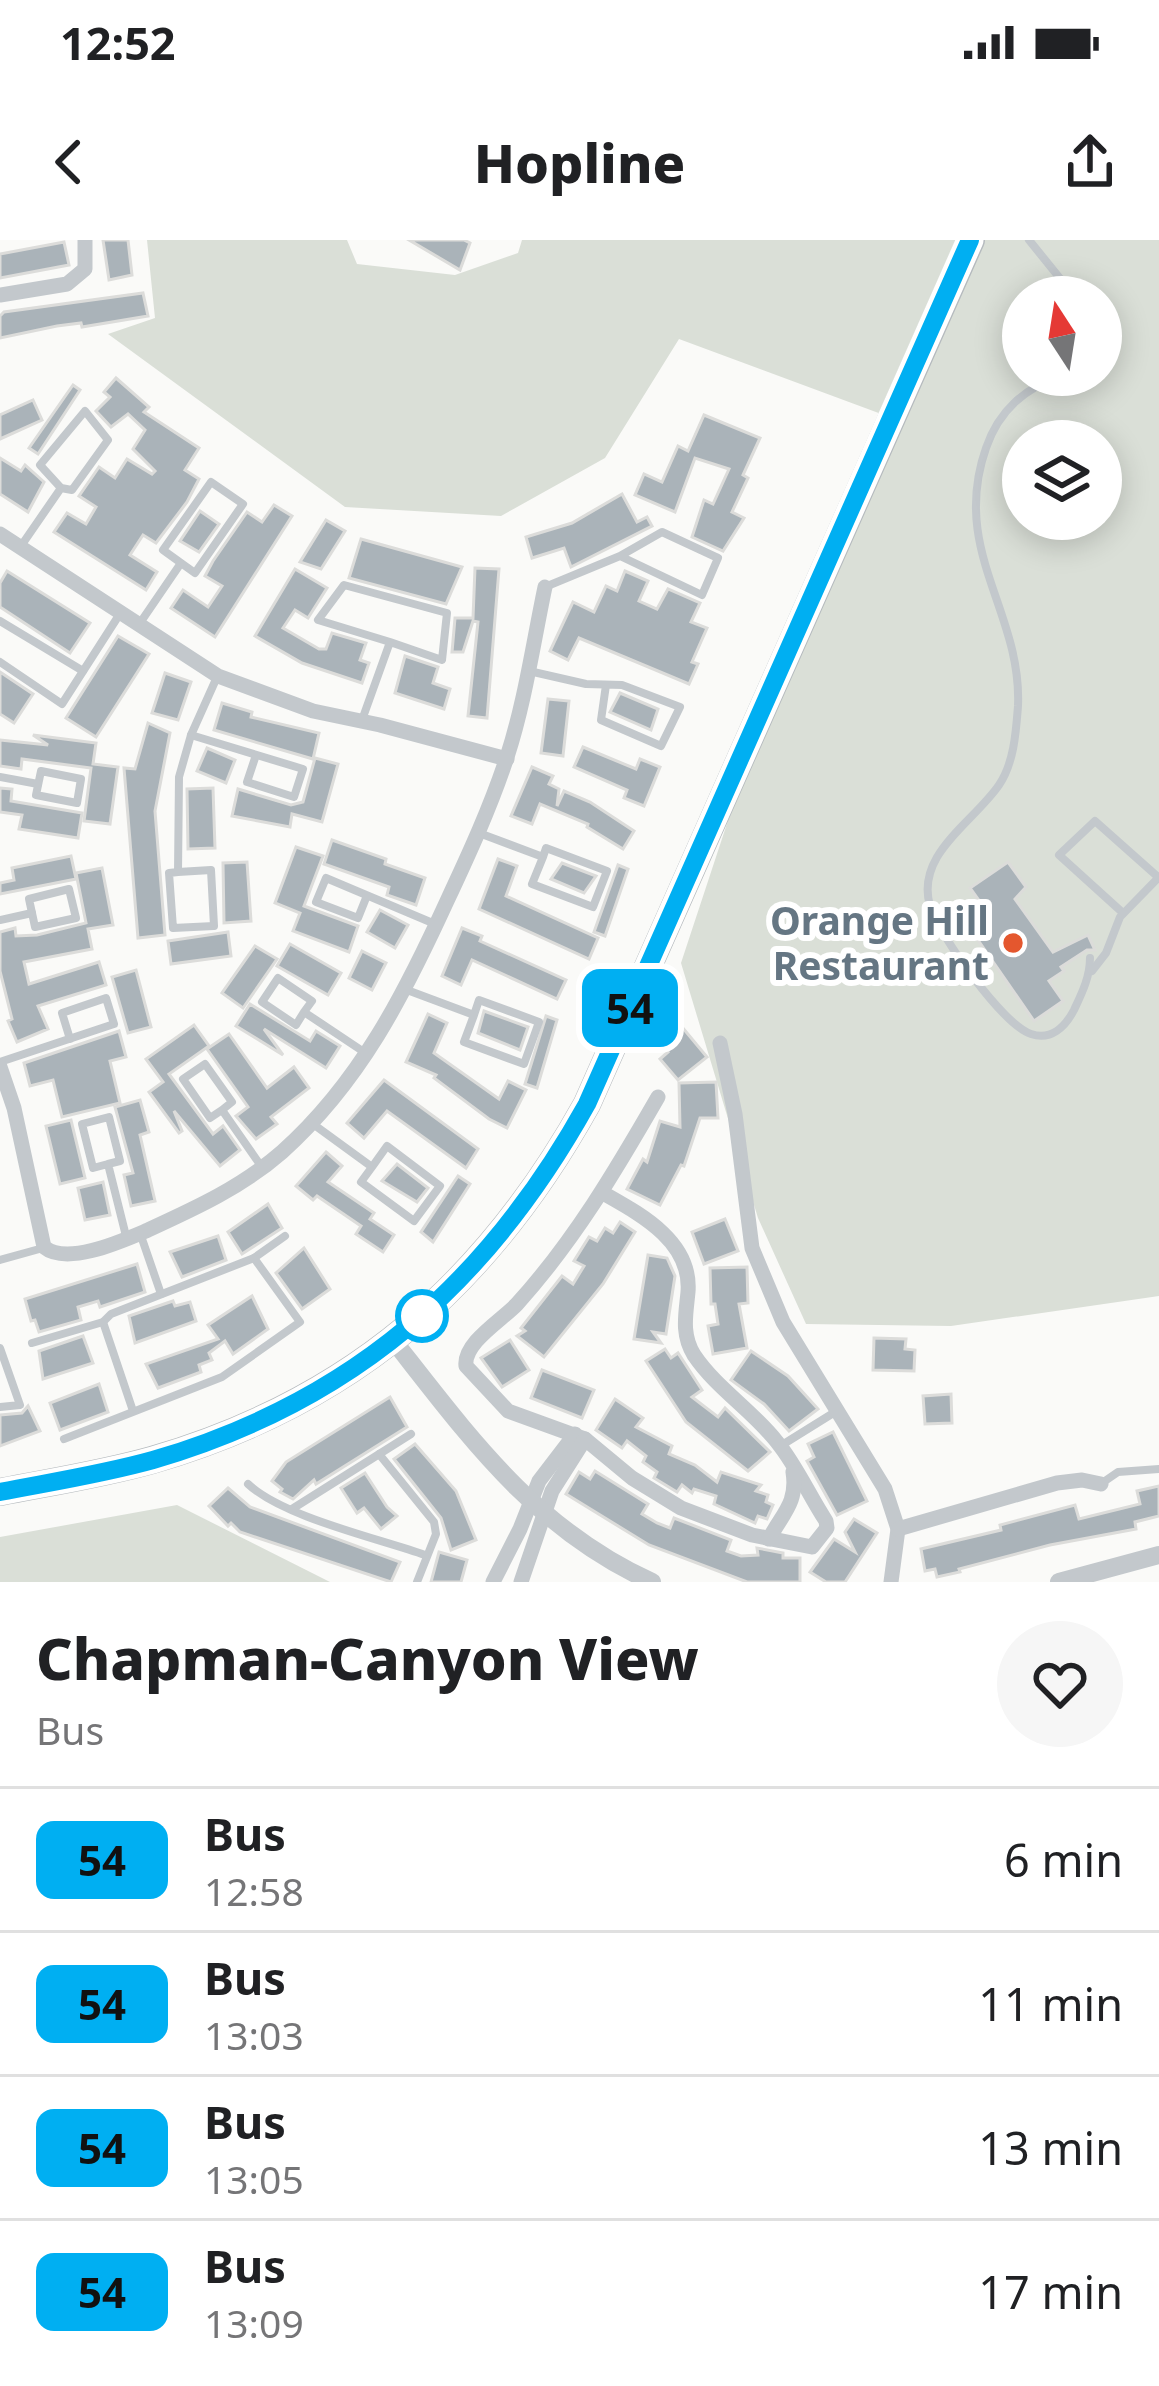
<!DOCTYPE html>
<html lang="en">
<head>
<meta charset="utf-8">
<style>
	:root { --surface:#fff; --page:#f6f6f6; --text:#202124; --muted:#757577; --line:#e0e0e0 }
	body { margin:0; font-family:"Noto Sans",sans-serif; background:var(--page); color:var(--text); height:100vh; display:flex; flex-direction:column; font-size:45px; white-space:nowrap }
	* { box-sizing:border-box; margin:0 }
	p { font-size:39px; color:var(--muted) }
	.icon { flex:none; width:66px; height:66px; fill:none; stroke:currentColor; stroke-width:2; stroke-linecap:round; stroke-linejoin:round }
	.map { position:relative; height:1342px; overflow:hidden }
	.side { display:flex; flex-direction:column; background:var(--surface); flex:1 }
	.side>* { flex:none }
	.badge { padding:0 24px; border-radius:18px; font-size:42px; line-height:78px }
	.needle { width:78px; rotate:348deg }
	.buttons { position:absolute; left:1002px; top:36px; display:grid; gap:24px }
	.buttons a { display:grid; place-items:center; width:120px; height:120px; border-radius:50%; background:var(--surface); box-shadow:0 6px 30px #0003; font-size:60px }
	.map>.badge { position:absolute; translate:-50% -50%; box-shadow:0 0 0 6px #fff }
	.round { display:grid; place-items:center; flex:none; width:126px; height:126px; border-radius:63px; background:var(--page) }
	.summary { display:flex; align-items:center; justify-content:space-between; height:204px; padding:0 36px }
	h1 { font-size:57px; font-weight:800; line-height:90px }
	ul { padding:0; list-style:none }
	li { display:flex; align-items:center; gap:36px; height:144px; padding:0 36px; border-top:3px solid var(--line) }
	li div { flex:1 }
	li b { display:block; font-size:45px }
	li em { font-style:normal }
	li .badge { min-width:132px; font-weight:700; text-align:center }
	.status { display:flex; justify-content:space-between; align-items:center; height:84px; padding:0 60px; background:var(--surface); direction:ltr }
	.status svg { height:33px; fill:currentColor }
	header { display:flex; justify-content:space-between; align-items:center; height:156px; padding:0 36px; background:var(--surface); font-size:54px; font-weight:800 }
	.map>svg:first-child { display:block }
</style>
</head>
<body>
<div class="status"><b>12:52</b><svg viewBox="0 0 49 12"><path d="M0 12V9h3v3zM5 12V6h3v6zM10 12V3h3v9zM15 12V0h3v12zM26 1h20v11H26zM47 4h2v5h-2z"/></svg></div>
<header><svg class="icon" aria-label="back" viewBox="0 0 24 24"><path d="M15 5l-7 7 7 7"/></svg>Hopline<svg class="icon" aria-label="share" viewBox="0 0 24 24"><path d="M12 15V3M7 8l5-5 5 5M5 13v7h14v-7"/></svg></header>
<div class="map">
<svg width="1159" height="1342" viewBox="0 0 1159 1342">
	<rect width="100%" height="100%" fill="#fafaf8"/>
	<g fill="#dadfd7" fill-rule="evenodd">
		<path d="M147,0H347L357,24L455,35L518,13L522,0H1159V1056L951,1086L806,1084L758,978L681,723L779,426L884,175L679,99L605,218L501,276L345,267L108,94L155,78ZM1023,57H1101V135H1023ZM1023,201H1101V279H1023Z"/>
		<polygon points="177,1265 330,1342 0,1342 0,1297"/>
	</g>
	<g fill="#aab3b9" stroke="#dcdcda" stroke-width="3">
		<polygon points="103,0 128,0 132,35 109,40"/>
		<polygon points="409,0 464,0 470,3 460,30"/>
		<polygon points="64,2 69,25 0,38 0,14"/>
		<polygon points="143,53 148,76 82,87 81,83 57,86 0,98 0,76 4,72"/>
		<polygon points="116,138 149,167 144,172 199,208 185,230 199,239 187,262 156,303 143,295 130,315 157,332 146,350 54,292 67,273 86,284 96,267 79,256 99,227 115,238 127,219 152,234 155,231 133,209 145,190 128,174 111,187 96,171 110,157 104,152"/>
		<polygon points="73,145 80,150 38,214 29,208"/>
		<polygon points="33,160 42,180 0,199 0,175"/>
		<polygon points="704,175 760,198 743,235 748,238 732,272 744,278 723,311 692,297 704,260 713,264 729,229 695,218 675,272 635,255 644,234 662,242 678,206 688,211"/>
		<polygon points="0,218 21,231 25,225 44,242 28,272 0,254"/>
		<polygon points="622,254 637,282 647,277 652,286 571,327 564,308 532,318 526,297 572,283"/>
		<polygon points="274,265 292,276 215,397 171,368 183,350 208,367 222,346 205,336 213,321 247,272 262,282"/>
		<polygon points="200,271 219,284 199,312 180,301"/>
		<polygon points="326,280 345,291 321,329 300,322"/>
		<polygon points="361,299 462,327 446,364 349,338"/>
		<polygon points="475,328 499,329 487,478 468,476 478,382 473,381 463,412 452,412 455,378 473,378"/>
		<polygon points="295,329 327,348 308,378 295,370 283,388 319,409 326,409 332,393 366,403 360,420 369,423 362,443 302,423 255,396"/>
		<polygon points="7,331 90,383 70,413 0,367 0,343"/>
		<polygon points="625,331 648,341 639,361 657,369 668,349 700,363 691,382 707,388 692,422 698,424 689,444 579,398 568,420 550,411 573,362 594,372 606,346 617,351"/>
		<polygon points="118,396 149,414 96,497 66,478"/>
		<polygon points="405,416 438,427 433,443 450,449 444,469 395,453"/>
		<polygon points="0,432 33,454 14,483 0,474"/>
		<polygon points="165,433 191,442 178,480 152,473"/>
		<polygon points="620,453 658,469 651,490 610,472"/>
		<polygon points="548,459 569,461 563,516 541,513"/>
		<polygon points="222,463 252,472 251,477 319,493 313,519 214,490"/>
		<polygon points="148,483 170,493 155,571 165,695 138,698 124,528 135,529"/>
		<polygon points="33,495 96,503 93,524 118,527 110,584 84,581 91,528 22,519 21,529 0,526 0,500 48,505"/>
		<polygon points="583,507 636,529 640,519 660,527 644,566 624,558 627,550 574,527"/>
		<polygon points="207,508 235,520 226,543 197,531"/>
		<polygon points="315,518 338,524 322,582 292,574 290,587 232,576 238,549 291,565 303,562"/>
		<polygon points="532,527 553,536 549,544 559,549 557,566 564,551 590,562 634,591 623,609 587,587 588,584 540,564 532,584 511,576"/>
		<polygon points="0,548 12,549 11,561 82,573 78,598 19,589 22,575 0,572"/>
		<polygon points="213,548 215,608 188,609 187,549"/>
		<polygon points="332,600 386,619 385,624 425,638 416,665 387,655 389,647 324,624"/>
		<polygon points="296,607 323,616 304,666 358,686 349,712 293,691 300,673 275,663"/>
		<polygon points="71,616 76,639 0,654 0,643 14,640 12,628"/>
		<polygon points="498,619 517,626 506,656 598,698 589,719 479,669"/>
		<polygon points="247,622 251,681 224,683 223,623"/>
		<polygon points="1008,622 1026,647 1015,659 1053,712 1088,695 1095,710 1087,710 1061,727 1064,731 1049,741 1063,761 1034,781 969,687 988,673 970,648"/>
		<polygon points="562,623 596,636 584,653 551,639"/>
		<polygon points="618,625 628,629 605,696 594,692"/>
		<polygon points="102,628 113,685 88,689 92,709 24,722 29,744 99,722 106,745 38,766 48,789 17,802 8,781 12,779 0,731 0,692 15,688 16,696 37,695 86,683 76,633"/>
		<polygon points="380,670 408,685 395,708 367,692"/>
		<polygon points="462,688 482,696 480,701 566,740 557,759 472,720 461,745 442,736"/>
		<polygon points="228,692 231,716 171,724 168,701"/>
		<polygon points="290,704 341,733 328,755 277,726"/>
		<polygon points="255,706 277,719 243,768 222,753"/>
		<polygon points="362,711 386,723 372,750 349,738"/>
		<polygon points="136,730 151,787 128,793 112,737"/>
		<polygon points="250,764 310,801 316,791 340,806 326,828 264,789 283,815 236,786"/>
		<polygon points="484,771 528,787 520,810 478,793"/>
		<polygon points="428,774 447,783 434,813 499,859 508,841 526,850 507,888 489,879 434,838 436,835 406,822"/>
		<polygon points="546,776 557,780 537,848 525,844"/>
		<polygon points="194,785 209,806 169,834 213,894 223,886 240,910 220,926 174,871 182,891 179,893 149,852 163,842 146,819"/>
		<polygon points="682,787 707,817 678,840 660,819 668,812 661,804"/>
		<polygon points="119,791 126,817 110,821 120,863 62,877 53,840 30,846 24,823"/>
		<polygon points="229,794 267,848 294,827 309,848 271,877 277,884 256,899 236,876 248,867 207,809"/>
		<polygon points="384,840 478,909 466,928 387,871 364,898 347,883"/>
		<polygon points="716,842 718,878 700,878 684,926 681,925 660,965 627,949 643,919 647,922 660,881 680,887 679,843"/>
		<polygon points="140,860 149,892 140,895 155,961 131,966 124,935 133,933 115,867"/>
		<polygon points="71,880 85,938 60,944 46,886"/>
		<polygon points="326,912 342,926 328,942 374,973 370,979 394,995 383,1012 356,994 361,986 317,956 313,960 296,946"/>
		<polygon points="397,924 428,948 417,962 382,941"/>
		<polygon points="458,936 470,944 433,1002 421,992"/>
		<polygon points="103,942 110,975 85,980 78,948"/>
		<polygon points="268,964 282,988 242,1014 228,992"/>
		<polygon points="725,979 738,1011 704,1024 692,992"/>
		<polygon points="620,982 635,992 603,1044 544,1117 517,1096 525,1091 521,1088 562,1036 573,1044 584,1026 574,1021 589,997 597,1001 605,988 613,993"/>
		<polygon points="218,996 226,1020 182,1037 170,1012"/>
		<polygon points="304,1008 330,1049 302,1069 276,1033"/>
		<polygon points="648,1015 667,1018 675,1036 666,1094 653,1092 661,1103 634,1099"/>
		<polygon points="137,1024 145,1052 100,1067 98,1061 78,1067 81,1080 39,1092 35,1080 31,1081 25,1059"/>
		<polygon points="747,1027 748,1063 739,1064 747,1108 713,1114 708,1086 718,1084 715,1064 711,1064 710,1028"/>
		<polygon points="252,1056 268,1089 233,1114 225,1101 209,1113 212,1120 199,1125 201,1132 158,1148 146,1124 218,1099 208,1085"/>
		<polygon points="173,1061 175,1066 190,1062 196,1081 135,1103 129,1076"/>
		<polygon points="83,1096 93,1123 43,1139 39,1111"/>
		<polygon points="874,1098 906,1099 905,1109 915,1110 914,1131 873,1130"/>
		<polygon points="510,1100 529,1130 502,1147 481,1118"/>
		<polygon points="665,1109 671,1118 678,1113 702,1150 692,1157 718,1177 725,1168 770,1212 748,1231 686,1182 646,1121"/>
		<polygon points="751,1111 788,1136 818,1169 789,1191 764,1164 731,1140"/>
		<polygon points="542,1130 594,1150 582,1178 531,1158"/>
		<polygon points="99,1144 108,1172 60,1190 50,1163"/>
		<polygon points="951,1154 952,1183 925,1184 923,1156"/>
		<polygon points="390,1157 407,1187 316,1244 314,1240 293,1259 280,1252 282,1249 272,1241 286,1222"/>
		<polygon points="615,1159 643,1178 636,1187 672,1206 669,1214 695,1225 717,1242 721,1232 761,1245 756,1251 768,1255 766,1262 773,1265 767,1279 758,1276 755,1283 714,1264 716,1256 694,1249 692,1253 682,1245 677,1252 654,1238 657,1232 643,1222 646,1216 627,1201 622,1208 596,1190"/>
		<polygon points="28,1166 40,1191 0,1206 0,1175 22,1173"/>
		<polygon points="833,1192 867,1261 837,1275 807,1221 814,1217 808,1204"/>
		<polygon points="415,1204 456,1251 476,1300 451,1310 441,1278 394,1219"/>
		<polygon points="595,1231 648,1264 642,1274 657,1283 670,1288 674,1278 731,1300 727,1311 741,1316 758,1315 757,1308 783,1313 783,1318 800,1318 800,1342 747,1342 649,1305 566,1254 579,1232 590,1239"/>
		<polygon points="365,1233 387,1267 397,1276 381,1289 364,1268 357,1273 341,1248"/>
		<polygon points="1159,1246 1159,1276 1135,1282 1136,1289 1050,1305 959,1329 960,1332 937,1337 935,1329 925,1331 921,1309 1001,1290 1000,1285 1075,1265 1079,1279 1140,1264 1137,1251"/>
		<polygon points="228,1248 250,1267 400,1322 391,1342 240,1292 231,1283 228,1286 209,1266"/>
		<polygon points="854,1279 877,1293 845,1342 826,1342 810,1332 834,1299 855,1312 845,1292"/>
		<polygon points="439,1312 467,1320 461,1342 431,1342"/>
	</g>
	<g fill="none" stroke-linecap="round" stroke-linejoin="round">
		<defs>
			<path id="primary" d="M0,1252C51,1242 103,1234 152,1220C352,1162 487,1044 587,864L971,0"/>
		</defs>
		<use href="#primary" stroke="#b5babe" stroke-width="28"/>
		<g stroke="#c3c8cc" stroke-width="8">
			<polyline points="1029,0 1075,57"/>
			<polyline points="1101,91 1106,103 1101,118"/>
			<path d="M1062,135C1025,148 999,170 986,208C950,311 1022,371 1018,466C1016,492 1014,523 999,545C973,583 915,614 930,666C939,695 1003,785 1031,794C1051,801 1065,787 1074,770C1082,753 1090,737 1090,718"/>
			<polyline points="21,306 61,248 72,250 108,200 85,171 40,225 61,248"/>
			<polyline points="545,347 620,316 702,355 718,318 662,292 620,316"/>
			<polyline points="0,381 83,431"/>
			<polyline points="140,383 181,323 195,333 243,264 211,242 163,310 181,323"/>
			<polyline points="0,422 62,464 121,372"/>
			<polyline points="529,431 586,444 622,445 680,467 661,506 601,480 606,445"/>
			<polyline points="362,480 390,402 442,420 447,373 344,345 318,380 390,402"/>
			<polyline points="191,495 303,529 294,557 247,542 256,515"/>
			<polygon points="41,531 81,539 77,563 36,555"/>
			<polyline points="0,537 38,544"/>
			<polyline points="479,593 543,617 546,608 607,631 593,667 532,644 543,617"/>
			<polyline points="178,632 211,630 214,686 173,688 169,633 178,632 179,537 191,495 217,437"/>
			<polygon points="69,649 76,678 35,687 29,659"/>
			<polyline points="366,658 358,678 316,662 326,638 435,684"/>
			<polyline points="1123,673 1059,615 1095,581 1158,637"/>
			<polyline points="0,680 32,673"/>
			<polyline points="1092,731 1106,713 1120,677 1159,637"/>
			<polyline points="407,750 474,775 479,760 539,782 524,824 464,802 474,775"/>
			<polyline points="304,772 296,785 262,762 278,738 312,761 304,772 367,814"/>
			<polyline points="0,822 114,784 106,758 62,773 70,799"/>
			<polyline points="222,870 210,878 183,839 205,824 232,862 222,870 261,926"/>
			<polyline points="313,884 372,927 387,906 440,946 414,981 361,942 372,927"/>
			<polyline points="108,924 93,928 82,884 109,877 120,921 108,924 126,996"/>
			<polyline points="140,993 161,1054"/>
			<polyline points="0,1020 43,1008"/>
			<polyline points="103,1082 133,1171"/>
			<polyline points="32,1103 103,1082 111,1074 254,1018 285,996"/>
			<polyline points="0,1108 20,1165 0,1167"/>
			<polyline points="64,1199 222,1137 300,1082 254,1018"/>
			<polyline points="782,1205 835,1172"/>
			<polyline points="379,1214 434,1282 436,1294 417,1342"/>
			<polyline points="1102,1243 1118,1232 1159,1229"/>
			<path d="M248,1244C283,1277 377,1298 425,1315"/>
			<polyline points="292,1269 411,1194"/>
		</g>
		<g stroke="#c3c8cc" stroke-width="15">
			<polyline points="0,55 67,44 85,29 85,0"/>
			<polyline points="0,294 218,436 313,471 380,485 507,519"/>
			<polyline points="720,803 735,874 752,1008 783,1082 885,1249 898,1289 891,1342"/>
			<path d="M0,827L14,868L44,1007C67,1026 122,1001 148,990C196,968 242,947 282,912C360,842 404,755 447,661C469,614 491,566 507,517C525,462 533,404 545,347"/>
			<path d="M603,953C640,974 692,1001 688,1052C686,1074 681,1094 694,1115C717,1149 752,1170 777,1202C796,1225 809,1255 826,1281L827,1288L812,1307L752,1295L681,1268L632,1238L585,1199L508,1171L466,1126C463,1103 502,1080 517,1064C574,1001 616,930 658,857"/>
			<polyline points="898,1289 1057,1243 1082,1240 1101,1244"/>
			<path d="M769,1299C782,1274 798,1263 793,1232"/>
			<polyline points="493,1342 520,1289 539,1241 575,1194"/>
			<polyline points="521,1342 552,1251 585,1199"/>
		</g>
		<g stroke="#c3c8cc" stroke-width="18">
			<path d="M393,1100C470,1198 535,1289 652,1342"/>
			<polyline points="1059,1342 1159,1315"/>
		</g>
		<use href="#primary" stroke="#fff" stroke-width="24"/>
	</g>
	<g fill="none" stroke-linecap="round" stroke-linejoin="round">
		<defs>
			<path id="line" d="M0,1252C51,1242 103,1234 153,1220C352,1162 487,1044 587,864L970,0"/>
		</defs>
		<use href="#line" stroke="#fff" stroke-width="27"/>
		<use href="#line" stroke="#00aff2" stroke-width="18"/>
	</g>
	<circle fill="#e4572e" stroke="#fff" stroke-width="4.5" cx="1013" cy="703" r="12"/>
	<circle fill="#fff" stroke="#00aff2" stroke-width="6" cx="422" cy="1076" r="24"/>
	<g text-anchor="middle" stroke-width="12" stroke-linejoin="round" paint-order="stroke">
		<g font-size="39" font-weight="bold" fill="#657683" stroke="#fff" text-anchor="end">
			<text x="989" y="695">Orange Hill<tspan x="989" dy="45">Restaurant</tspan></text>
		</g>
	</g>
</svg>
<div class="buttons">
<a><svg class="needle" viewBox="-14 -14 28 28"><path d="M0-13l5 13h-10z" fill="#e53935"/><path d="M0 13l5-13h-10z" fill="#757577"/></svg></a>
<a><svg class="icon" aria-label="layers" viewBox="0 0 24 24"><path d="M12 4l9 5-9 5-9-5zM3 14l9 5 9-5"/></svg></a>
</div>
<b class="badge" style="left:630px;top:768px;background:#00aff2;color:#111">54</b>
</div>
<section class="side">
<div class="summary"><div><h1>Chapman-Canyon View</h1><p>Bus</p></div><a class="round"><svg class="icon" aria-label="heart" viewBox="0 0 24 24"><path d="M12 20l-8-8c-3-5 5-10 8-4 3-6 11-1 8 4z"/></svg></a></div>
<ul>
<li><span class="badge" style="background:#00aff2;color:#111">54</span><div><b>Bus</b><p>12:58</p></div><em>6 min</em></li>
<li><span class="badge" style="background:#00aff2;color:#111">54</span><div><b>Bus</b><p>13:03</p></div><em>11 min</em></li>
<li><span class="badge" style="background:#00aff2;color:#111">54</span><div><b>Bus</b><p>13:05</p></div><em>13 min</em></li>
<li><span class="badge" style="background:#00aff2;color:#111">54</span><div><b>Bus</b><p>13:09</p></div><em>17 min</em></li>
</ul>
</section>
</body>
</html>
